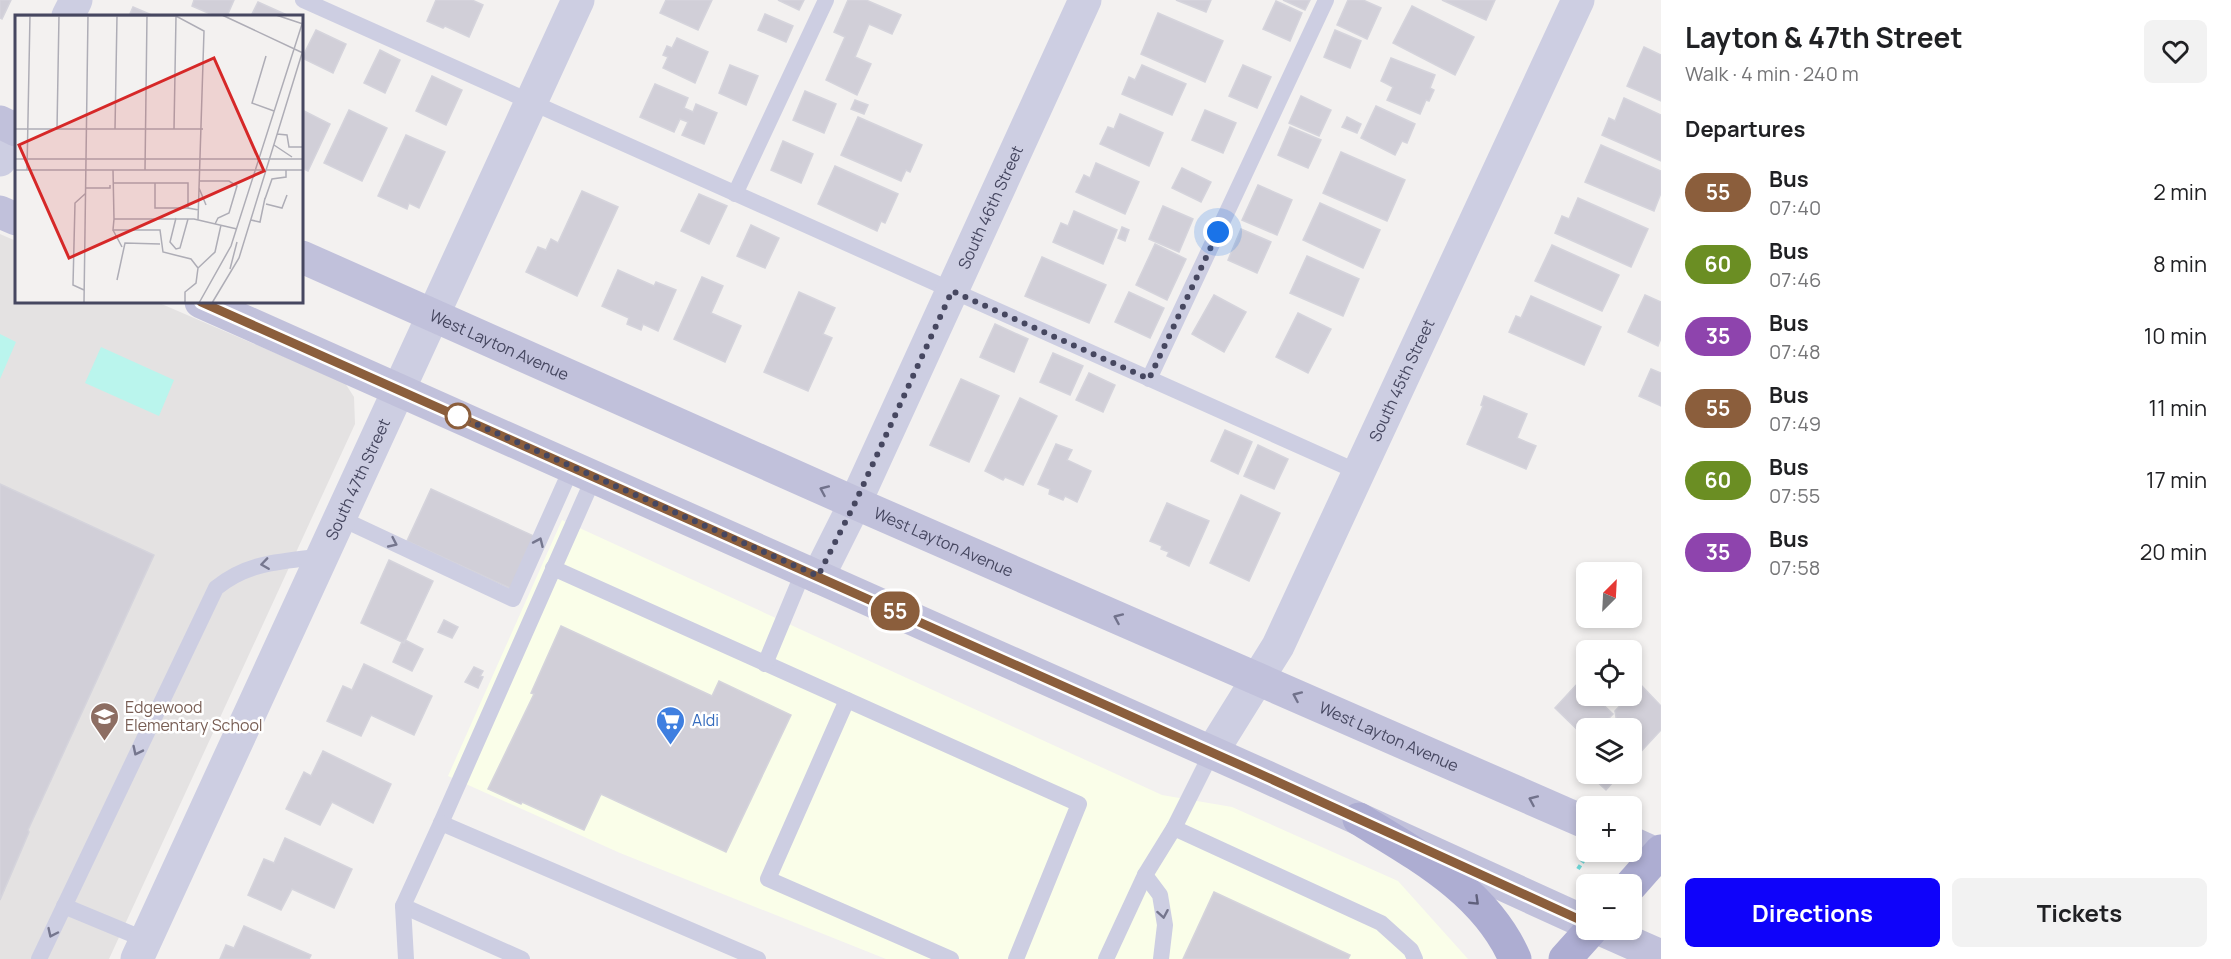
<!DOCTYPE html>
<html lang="en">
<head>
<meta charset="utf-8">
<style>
	:root { --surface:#fff; --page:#f2f2f2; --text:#202124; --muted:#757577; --accent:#0f03fa }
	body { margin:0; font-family:Manrope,sans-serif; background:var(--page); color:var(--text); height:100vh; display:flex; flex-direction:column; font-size:22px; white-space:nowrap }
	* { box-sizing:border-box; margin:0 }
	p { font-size:20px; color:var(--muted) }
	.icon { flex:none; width:33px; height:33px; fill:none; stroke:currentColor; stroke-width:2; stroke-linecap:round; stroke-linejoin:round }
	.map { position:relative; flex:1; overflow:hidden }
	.details { display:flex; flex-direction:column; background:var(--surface); width:570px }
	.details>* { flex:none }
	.badge { padding:0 12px; border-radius:20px; font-size:21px; line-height:39px }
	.needle { width:39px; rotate:24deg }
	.tools { position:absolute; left:1576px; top:562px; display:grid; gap:12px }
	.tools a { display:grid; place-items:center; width:66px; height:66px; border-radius:9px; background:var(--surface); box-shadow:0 3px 9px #0003; font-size:30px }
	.you { position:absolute; width:30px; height:30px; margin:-15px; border:4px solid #fff; border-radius:50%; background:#1a73e8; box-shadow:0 0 0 9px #1a73e833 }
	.map>.badge { position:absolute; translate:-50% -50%; box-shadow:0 0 0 3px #fff }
	h2 { padding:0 24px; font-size:22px; line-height:54px }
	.round { display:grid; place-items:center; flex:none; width:63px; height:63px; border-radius:9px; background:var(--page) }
	.summary { display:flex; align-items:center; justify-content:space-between; height:102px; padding:0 24px }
	h1 { font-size:28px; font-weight:700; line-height:45px }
	.button { display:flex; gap:12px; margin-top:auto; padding:12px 24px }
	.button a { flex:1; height:69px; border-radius:9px; background:var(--accent); color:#fff; font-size:24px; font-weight:700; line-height:69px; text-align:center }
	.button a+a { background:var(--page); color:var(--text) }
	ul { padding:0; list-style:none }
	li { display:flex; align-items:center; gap:18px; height:72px; padding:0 24px }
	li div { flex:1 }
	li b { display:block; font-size:22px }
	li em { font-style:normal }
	li .badge { min-width:66px; font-weight:700; text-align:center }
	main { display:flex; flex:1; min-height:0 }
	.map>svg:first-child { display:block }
</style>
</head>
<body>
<main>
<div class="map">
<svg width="1661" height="959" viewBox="0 0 1661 959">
	<rect width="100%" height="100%" fill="#f3f1f0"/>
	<polygon fill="#fafee9" points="562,520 1162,795 1232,807 1398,881 1468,959 886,959 620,853 448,776"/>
	<polygon fill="#e4e2e2" points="0,234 16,241 16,302 157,302 345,383 354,397 355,424 109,959 0,959"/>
	<g fill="#baf5ed">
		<polygon points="0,334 16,342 0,379"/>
		<polygon points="101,347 174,380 159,416 85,383"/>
	</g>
	<g fill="#d1cfd8" stroke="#d5d4dc" stroke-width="1.5">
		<polygon points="0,0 11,0 2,19 0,18"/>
		<polygon points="194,0 234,0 227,16 215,16 192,6"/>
		<polygon points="436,0 472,0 483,5 469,37 445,26 443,28 427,21"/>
		<polygon points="666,0 712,0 698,30 660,13"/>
		<polygon points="778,0 804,0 799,10"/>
		<polygon points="848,0 866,0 901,15 892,34 869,24 855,57 871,64 857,95 826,80 845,37 834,32"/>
		<polygon points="1176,0 1211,0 1206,12"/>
		<polygon points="1283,0 1310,0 1305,10"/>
		<polygon points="1348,0 1363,0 1381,8 1367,39 1337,25"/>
		<polygon points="1442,0 1495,0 1486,20"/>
		<polygon points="1276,1 1302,13 1290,41 1263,29"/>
		<polygon points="258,2 287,15 287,16 251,16"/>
		<polygon points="1412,6 1474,37 1455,75 1393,43"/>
		<polygon points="133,7 154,16 129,16"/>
		<polygon points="1158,13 1223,41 1205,82 1141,54"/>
		<polygon points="765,14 793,26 786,42 758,30"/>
		<polygon points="316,30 346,44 333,73 302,58"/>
		<polygon points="1335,30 1361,41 1350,68 1324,57"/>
		<polygon points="677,38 708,52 695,83 663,68 668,57 663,55 667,46 672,48"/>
		<polygon points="1644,47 1661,55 1661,101 1627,86"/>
		<polygon points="380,50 400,60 385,93 364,83"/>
		<polygon points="1391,58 1435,75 1430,88 1434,90 1429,101 1426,100 1420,114 1387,100 1393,87 1381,81"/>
		<polygon points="730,65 758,76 746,105 719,93"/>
		<polygon points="1142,65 1186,84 1172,115 1122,94 1129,77 1135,80"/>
		<polygon points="1243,65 1271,77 1257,108 1229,96"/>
		<polygon points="432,76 462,90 446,125 416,111"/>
		<polygon points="655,84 688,98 684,108 693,112 696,104 717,113 704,144 682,135 688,122 680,119 674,132 640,117"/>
		<polygon points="805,91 836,104 824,133 793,120"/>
		<polygon points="1301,96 1331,110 1319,136 1289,123"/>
		<polygon points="1624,98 1661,115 1661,161 1602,135 1609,118 1615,121"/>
		<polygon points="855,100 868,105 864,114 851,109"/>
		<polygon points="1376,106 1415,124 1407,143 1402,141 1395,155 1361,138"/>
		<polygon points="302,110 330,124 308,171 302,168"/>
		<polygon points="349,110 387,128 362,181 324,163"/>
		<polygon points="1205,110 1236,123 1223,153 1192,140"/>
		<polygon points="1120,114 1163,133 1149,166 1100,144 1108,127 1114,129"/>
		<polygon points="858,117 922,145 910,172 906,170 901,181 841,155"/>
		<polygon points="1347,117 1361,124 1357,133 1342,127"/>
		<polygon points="1290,127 1321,140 1308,168 1278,155"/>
		<polygon points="406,135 445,152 419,208 409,203 407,209 378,196"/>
		<polygon points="783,141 813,154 801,183 771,170"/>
		<polygon points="1601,145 1661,171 1661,193 1654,211 1585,182"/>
		<polygon points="1341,152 1405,180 1387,221 1323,193"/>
		<polygon points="1096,163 1139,182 1125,214 1076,192 1084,175 1090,178"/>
		<polygon points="835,166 898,194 885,223 881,221 877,231 818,204"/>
		<polygon points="1182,168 1211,182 1201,202 1172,188"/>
		<polygon points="1258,185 1292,200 1277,235 1242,220"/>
		<polygon points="582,191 618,207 577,296 526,272 538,247 546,250 551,239 558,243"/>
		<polygon points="699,194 727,206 709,244 681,231"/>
		<polygon points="1578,198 1648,229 1631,267 1555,233 1562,216 1569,219"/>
		<polygon points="1320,203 1380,230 1363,268 1303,240"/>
		<polygon points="1163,206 1193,219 1179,252 1149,239"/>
		<polygon points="1074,211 1117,230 1103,264 1053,242 1061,223 1068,226"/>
		<polygon points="751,225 779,238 765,268 737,256"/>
		<polygon points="1122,227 1129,230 1125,241 1118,238"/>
		<polygon points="1241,229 1271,242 1257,273 1228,260"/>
		<polygon points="1155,244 1186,259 1167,300 1136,285"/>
		<polygon points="1552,245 1619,275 1602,311 1535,281"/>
		<polygon points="1307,256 1359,279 1343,316 1290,293"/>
		<polygon points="1042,257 1106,285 1089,323 1025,296"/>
		<polygon points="618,270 654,286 656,282 676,290 658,331 643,324 641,330 627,324 629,318 602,306"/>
		<polygon points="702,277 723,286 711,313 741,326 725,362 674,339"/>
		<polygon points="799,292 835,308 823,334 832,338 808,391 764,372"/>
		<polygon points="1129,292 1164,308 1150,338 1115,322"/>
		<polygon points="1214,295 1246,312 1224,352 1192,334"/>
		<polygon points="1645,295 1661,302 1661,338 1658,346 1628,332"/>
		<polygon points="1531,296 1601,327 1584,365 1509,332 1516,316 1521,318"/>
		<polygon points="1298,313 1331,329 1308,373 1276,357"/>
		<polygon points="995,324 1028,339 1014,372 980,357"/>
		<polygon points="1053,353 1083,366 1070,395 1040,382"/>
		<polygon points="1651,369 1661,373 1661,406 1639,396"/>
		<polygon points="1089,373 1115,385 1103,412 1076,400"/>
		<polygon points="961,379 999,396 969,462 930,445"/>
		<polygon points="1484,396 1527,414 1517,438 1536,446 1526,469 1467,444 1483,406 1481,405"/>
		<polygon points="1020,398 1057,416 1023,485 1005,477 1003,480 985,471"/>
		<polygon points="1225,430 1252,442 1238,474 1211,461"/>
		<polygon points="1056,444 1072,450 1067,460 1091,471 1077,502 1065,496 1063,500 1049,494 1050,489 1038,484"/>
		<polygon points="1258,445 1288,459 1274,489 1244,476"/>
		<polygon points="0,484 154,555 28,830 29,832 0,900"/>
		<polygon points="431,489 536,537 512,589 407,541"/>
		<polygon points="1241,495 1280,513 1249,581 1210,563"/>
		<polygon points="1167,503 1209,521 1189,566 1167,556 1169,552 1161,549 1162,546 1150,541"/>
		<polygon points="389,560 433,581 404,643 361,623"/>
		<polygon points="444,620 458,627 452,638 438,632"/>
		<polygon points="561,626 712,696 719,681 791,715 726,852 601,794 584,830 522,802 521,804 488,789 534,694 531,693"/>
		<polygon points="405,640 423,649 412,671 393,662 402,642 404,643"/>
		<polygon points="364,664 432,696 414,735 371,715 361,736 327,721 343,686 352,690"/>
		<polygon points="474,667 483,671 480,676 483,677 478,688 465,682"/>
		<polygon points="1579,682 1587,689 1587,696 1594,696 1613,714 1598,729 1587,729 1587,739 1555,708"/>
		<polygon points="1640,684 1661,706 1661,730 1632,761 1632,729 1612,729 1617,724 1615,711 1629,696 1632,696 1632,693"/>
		<polygon points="323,751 391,784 373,823 332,802 320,825 286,809 304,772 311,776"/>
		<polygon points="1587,756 1587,773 1579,765"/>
		<polygon points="1589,774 1620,774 1606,790"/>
		<polygon points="285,838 352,869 334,908 292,889 281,910 248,895 264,859 274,863"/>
		<polygon points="1214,892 1350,955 1348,959 1183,959"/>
		<polygon points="244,926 311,955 309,959 220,959 226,945 234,948"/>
	</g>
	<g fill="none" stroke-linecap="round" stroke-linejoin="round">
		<polyline stroke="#6ed7d7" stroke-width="4" stroke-dasharray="4.5 3" stroke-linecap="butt" points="1578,869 1587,855"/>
		<g stroke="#cdcee2" stroke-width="16">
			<polyline points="303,0 1358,472"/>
			<polyline points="735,194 826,0"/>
			<polyline points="1149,379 1326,0"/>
			<polyline points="594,477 441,823 758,959"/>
			<polyline points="340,518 513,599 572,467"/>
			<polyline points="553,568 1079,804 1016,959"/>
			<polyline points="765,664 804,570"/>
			<polyline points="847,700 768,879 951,959"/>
			<polyline points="441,823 403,906 522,959"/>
			<polyline points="1174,828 1381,923 1411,950 1415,959"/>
			<polyline points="1145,875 1160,895 1165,925 1161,959"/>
			<polyline points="64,906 146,940"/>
			<polyline points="403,906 406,959"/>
			<path d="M39,959L216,588C249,561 282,562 323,556"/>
			<polyline points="1106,959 1145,875 1174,828 1212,752"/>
		</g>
		<g stroke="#cdcee2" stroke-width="33">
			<polyline points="68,16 76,0"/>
			<polyline points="0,160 16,126"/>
			<path id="s1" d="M818,577L855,503L1085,0"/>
			<path id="s2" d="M1212,752L1278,646L1578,0"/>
			<path id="s3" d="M137,959L578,0"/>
		</g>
		<g stroke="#c1c1db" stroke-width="33">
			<polyline points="0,122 16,130"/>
			<polyline points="0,212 16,219"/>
			<path id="s4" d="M302,257L855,503L1587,823"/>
			<polyline points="201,302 1258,773 1587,923"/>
			<polyline points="1632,843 1661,856"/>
			<polyline points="1602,930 1661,956"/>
		</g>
		<g stroke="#adadd2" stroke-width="33">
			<path d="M1359,819C1419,856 1486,892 1515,959"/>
			<polyline points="1631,885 1661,851"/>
			<polyline points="1565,959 1591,930"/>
		</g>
	</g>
	<defs><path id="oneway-chevron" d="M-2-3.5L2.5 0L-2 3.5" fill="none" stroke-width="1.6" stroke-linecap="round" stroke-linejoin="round" transform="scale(1.5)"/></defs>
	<g stroke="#71728b">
		<use href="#oneway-chevron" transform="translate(824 490) rotate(-156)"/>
		<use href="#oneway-chevron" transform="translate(1118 618) rotate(-156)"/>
		<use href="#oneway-chevron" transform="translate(1297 696) rotate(-156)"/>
		<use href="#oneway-chevron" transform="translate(1533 800) rotate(-156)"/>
	</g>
	<g stroke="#75768e">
		<use href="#oneway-chevron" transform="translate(539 542) rotate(-66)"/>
		<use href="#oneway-chevron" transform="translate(393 543) rotate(25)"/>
		<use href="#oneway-chevron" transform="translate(265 564) rotate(172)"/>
		<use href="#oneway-chevron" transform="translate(137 751) rotate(116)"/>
		<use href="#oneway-chevron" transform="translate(1163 914) rotate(80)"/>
		<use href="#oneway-chevron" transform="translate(52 933) rotate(115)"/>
	</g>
	<use stroke="#60607c" href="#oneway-chevron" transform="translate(1475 901) rotate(44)"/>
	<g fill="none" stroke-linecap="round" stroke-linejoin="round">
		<defs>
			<polyline id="line" points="201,302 1258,773 1587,923"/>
		</defs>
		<use href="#line" stroke="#fff" stroke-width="14"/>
		<use href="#line" stroke="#8b5e3c" stroke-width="9"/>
		<polyline stroke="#464760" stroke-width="6" stroke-dasharray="0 10.8" points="458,416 818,576 855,503 952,291 1149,379 1218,232"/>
	</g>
	<defs>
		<symbol id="school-pin" viewBox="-11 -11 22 30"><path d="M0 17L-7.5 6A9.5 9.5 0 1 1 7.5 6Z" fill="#8d6e63" stroke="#fff"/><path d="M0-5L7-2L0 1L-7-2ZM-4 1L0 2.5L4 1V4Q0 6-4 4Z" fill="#fff"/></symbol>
		<symbol id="supermarket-pin" viewBox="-11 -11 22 30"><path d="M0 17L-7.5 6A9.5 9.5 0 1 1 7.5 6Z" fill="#3f7fe0" stroke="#fff"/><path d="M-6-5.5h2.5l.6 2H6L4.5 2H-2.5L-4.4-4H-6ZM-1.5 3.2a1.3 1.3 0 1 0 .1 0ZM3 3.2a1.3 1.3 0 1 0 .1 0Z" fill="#fff"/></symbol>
	</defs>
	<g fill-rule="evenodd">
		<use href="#school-pin" x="88" y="700" width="33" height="45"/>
		<use href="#supermarket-pin" x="654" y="704" width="33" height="45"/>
	</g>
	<circle fill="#fff" stroke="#8b5e3c" stroke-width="3" cx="458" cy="416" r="12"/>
	<g text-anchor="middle" stroke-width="5" stroke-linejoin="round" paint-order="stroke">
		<g font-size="16" fill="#464760" stroke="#fff">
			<text dy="6" stroke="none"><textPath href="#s1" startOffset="408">South 46th Street</textPath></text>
			<text dy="6" stroke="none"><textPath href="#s4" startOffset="216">West Layton Avenue</textPath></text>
			<text dy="6" stroke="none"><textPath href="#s2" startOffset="418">South 45th Street</textPath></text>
			<text dy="6" stroke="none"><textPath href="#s3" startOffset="528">South 47th Street</textPath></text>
			<text dy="6" stroke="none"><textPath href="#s4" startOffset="702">West Layton Avenue</textPath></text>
			<text dy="6" stroke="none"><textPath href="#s4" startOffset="1188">West Layton Avenue</textPath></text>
		</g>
		<g font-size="16" fill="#785e54" stroke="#fff" text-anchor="start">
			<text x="125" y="713">Edgewood<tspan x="125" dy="18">Elementary School</tspan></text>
		</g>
		<g font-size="16" fill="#366cbe" stroke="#fff" text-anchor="start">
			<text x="692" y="726">Aldi</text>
		</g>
	</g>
	<g transform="translate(15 15)">
		<rect width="288" height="288" fill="#f3f1f0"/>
		<path fill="none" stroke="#aeadb6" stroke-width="1.5" d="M207,0L288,38M261,0L288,9M0,1H161L189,16L183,205M251,41L237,88L259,96M0,114H188M42,114L44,0M100,114L102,1M159,114L161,1M262,119L272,120L274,132H288M259,130L277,142M0,144H288M0,155H288M12,155L15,0M98,155L99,204H179L222,214M130,155L132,0M185,166H214L222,171L214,198L203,203L200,209M98,168H173V193L184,195M140,168V193H173M71,173H95V170M184,173L191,190M250,184L257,164L271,162V155M251,189L267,193L272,180M161,203L155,227L161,234L165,233L173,204M99,204L98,215H145L148,237L176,244L183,253M236,205L245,207L250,183M98,215L107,232M215,254L222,227M102,265L110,228L145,229M69,275L58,270L60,188L71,178M69,288L73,0M170,288V277L181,268L183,253L200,237L206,210M184,288L216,231L288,6M197,288L224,243L288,35"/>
		<path fill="#d62828" fill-opacity="0.15" stroke="#d62828" stroke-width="3" d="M199,43L249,156L54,243L4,130Z"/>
		<rect width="288" height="288" fill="none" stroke="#464760" stroke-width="3"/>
	</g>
</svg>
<div class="tools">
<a><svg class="needle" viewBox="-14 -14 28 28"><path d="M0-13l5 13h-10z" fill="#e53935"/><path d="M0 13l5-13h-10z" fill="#757577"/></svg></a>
<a><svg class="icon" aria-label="locate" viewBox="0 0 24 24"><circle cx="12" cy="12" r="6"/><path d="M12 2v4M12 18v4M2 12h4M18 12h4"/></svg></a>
<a><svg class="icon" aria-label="layers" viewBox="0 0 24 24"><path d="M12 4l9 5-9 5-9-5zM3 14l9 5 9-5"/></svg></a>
<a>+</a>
<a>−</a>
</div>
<div class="you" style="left:1218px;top:232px"></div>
<b class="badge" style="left:895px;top:611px;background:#8b5e3c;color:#fff">55</b>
</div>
<section class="details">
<div class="summary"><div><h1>Layton &amp; 47th Street</h1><p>Walk · 4 min · 240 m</p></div><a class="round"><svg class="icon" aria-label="heart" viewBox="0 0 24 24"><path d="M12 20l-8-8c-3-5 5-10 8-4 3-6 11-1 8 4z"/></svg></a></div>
<h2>Departures</h2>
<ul>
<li><span class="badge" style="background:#8b5e3c;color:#fff">55</span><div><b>Bus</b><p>07:40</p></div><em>2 min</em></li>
<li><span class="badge" style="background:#6b8e23;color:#fff">60</span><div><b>Bus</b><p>07:46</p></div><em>8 min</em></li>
<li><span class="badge" style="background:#8e44ad;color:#fff">35</span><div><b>Bus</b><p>07:48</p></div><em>10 min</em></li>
<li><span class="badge" style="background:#8b5e3c;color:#fff">55</span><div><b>Bus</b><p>07:49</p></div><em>11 min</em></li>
<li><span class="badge" style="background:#6b8e23;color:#fff">60</span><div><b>Bus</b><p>07:55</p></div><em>17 min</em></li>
<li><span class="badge" style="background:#8e44ad;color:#fff">35</span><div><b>Bus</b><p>07:58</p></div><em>20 min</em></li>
</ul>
<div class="button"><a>Directions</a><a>Tickets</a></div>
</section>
</main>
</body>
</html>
